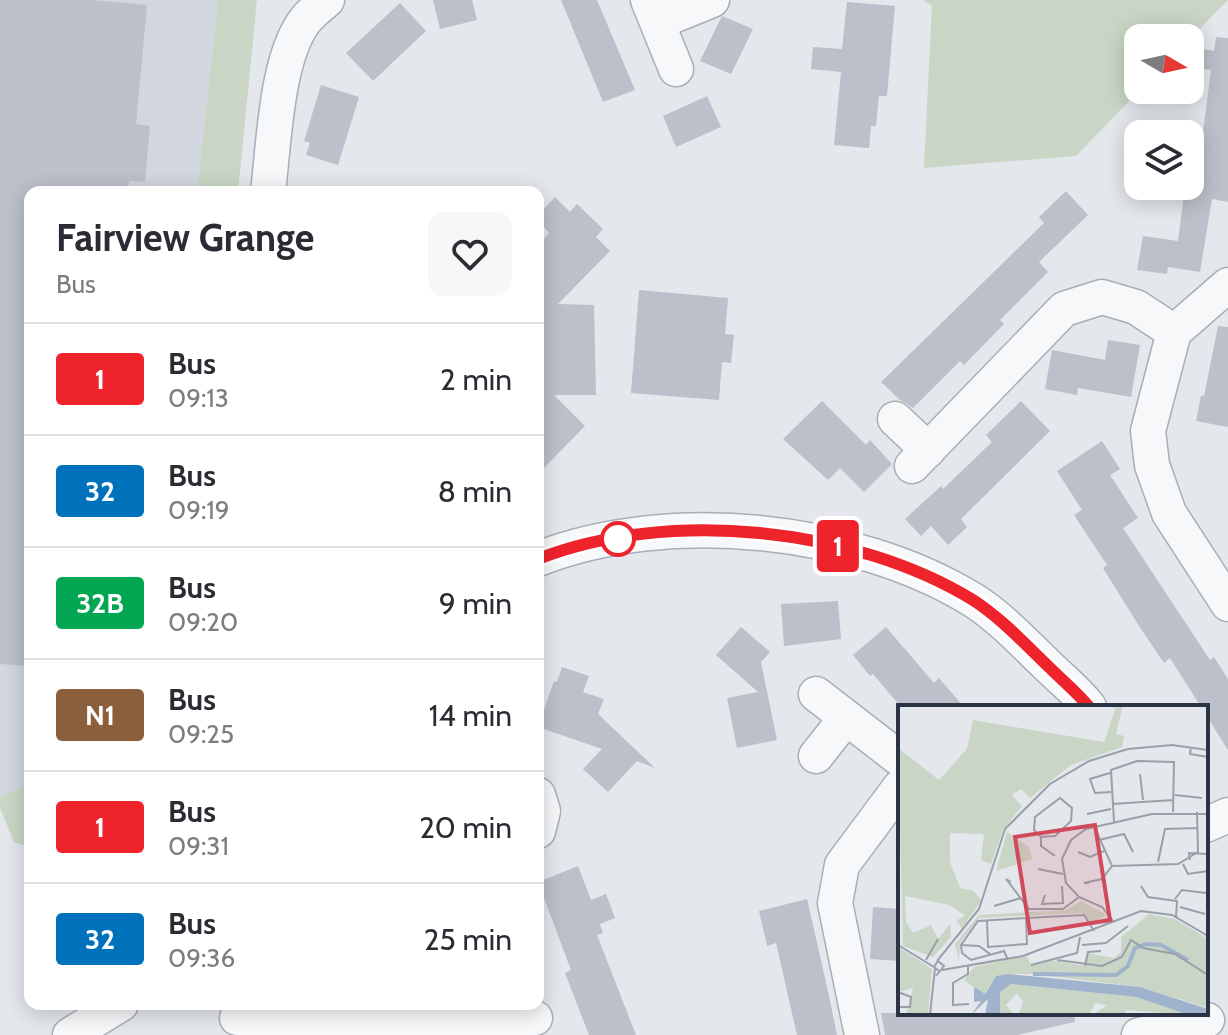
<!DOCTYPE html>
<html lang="en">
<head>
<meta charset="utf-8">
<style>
	:root { --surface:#fff; --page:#f7f7f7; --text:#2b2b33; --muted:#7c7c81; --line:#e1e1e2 }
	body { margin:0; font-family:Cabin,sans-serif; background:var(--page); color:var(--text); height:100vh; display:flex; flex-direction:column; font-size:30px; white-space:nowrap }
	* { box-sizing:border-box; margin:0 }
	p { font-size:26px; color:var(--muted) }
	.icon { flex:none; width:44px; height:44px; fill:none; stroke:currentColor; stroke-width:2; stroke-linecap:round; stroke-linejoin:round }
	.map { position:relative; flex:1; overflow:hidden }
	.sheet { position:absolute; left:24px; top:186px; width:520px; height:824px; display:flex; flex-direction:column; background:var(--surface); border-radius:16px; box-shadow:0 4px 20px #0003 }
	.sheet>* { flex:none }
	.badge { padding:0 16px; border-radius:6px; font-size:28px; line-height:52px }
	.needle { width:52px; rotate:99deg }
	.fabs { position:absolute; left:1124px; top:24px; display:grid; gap:16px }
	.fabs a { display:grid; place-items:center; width:80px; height:80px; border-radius:16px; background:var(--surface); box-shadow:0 4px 20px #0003; font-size:40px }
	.map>.badge { position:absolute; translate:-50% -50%; box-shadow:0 0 0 4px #fff }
	.round { display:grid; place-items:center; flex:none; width:84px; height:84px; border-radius:16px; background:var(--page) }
	.overview { display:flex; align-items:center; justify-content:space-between; height:136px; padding:0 32px }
	h1 { font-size:38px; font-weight:800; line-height:60px }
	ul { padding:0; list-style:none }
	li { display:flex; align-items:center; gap:24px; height:112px; padding:0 32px; border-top:2px solid var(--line) }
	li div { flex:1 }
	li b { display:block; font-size:30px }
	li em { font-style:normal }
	li .badge { min-width:88px; font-weight:700; text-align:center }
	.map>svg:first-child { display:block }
</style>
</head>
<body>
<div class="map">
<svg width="1228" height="1035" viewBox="0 0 1228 1035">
	<rect width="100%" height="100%" fill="#e4e7ec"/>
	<polygon fill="#d2d6de" points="0,0 218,0 197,192 30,192 30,786 0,796"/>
	<g fill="#c9d6c5">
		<polygon points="218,0 257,0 238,192 197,192"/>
		<polygon points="923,0 1228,0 1190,39 1138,38 1138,90 1140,90 1076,156 924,168 932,6"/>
		<polygon points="30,786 30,847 14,842 0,808 0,796"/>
	</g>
	<g fill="#bbc0ca">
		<polygon points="0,0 92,0 147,5 136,124 150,126 145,182 129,181 128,192 30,192 29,666 0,664"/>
		<polygon points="433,0 472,0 477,20 440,29"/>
		<polygon points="561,0 597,0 635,90 603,102"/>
		<polygon points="847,2 895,6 887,96 879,96 876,126 871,126 869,148 834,145 841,72 811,69 813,47 842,49"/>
		<polygon points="400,3 426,31 373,81 346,53"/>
		<polygon points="722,16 753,29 731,74 700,61"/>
		<polygon points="1216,37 1228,38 1228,202 1212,199 1200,272 1168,267 1167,274 1137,270 1143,236 1178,241 1185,186 1190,186 1190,162 1199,164 1211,70 1190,67 1192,47 1214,51"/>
		<polygon points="321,85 359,97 338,165 306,155 310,143 304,141"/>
		<polygon points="707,96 721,127 676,147 663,116"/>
		<polygon points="1066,191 1088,215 1039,262 1048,272 1000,320 1004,324 964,365 960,361 913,408 899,399 881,382 1044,223 1039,217"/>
		<polygon points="555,197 570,212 577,204 603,229 596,237 610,251 558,304 594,305 596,395 554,395 585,426 538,474 538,245 549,233 540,222 544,217 541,212"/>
		<polygon points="639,290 728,298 725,334 734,335 731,363 722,362 719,400 631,393"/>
		<polygon points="1218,326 1228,327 1228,427 1196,421 1201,396 1204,396"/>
		<polygon points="1108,340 1140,345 1131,397 1078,388 1077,395 1045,389 1052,350 1105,360"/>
		<polygon points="822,401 866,445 870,440 892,464 864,492 840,468 828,480 783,439"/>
		<polygon points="1021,401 1050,431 961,519 967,527 948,545 931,526 921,536 905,519 941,486 943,489 992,442 986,435"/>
		<polygon points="1102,441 1120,469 1110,475 1138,518 1123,528 1210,660 1214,657 1228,679 1228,750 1206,715 1206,707 1201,707 1170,658 1164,663 1139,626 1103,568 1107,565 1074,515 1082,510 1057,471"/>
		<polygon points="838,601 841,639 784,646 781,604"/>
		<polygon points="741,627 770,652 761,662 777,740 737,748 727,698 758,692 716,655"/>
		<polygon points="886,627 934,683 939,678 964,707 901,707 873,674 870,676 853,655"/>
		<polygon points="562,667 589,676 583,692 604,699 598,714 655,768 637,761 608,792 583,769 602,749 538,727 554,681 557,682"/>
		<polygon points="578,866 591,900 606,894 615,918 600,924 603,933 597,935 636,1035 589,1035 565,973 571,970 538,882"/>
		<polygon points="807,899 828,991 837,1035 797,1035 776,943 767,946 759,911"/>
		<polygon points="873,907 900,909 900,961 870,959"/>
		<polygon points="881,1013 1074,1013 1075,1022 1017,1035 885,1035"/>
	</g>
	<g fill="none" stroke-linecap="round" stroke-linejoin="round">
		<defs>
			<g id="minor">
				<polyline points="648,0 676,69"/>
				<polyline points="658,22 712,0"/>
				<path d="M268,192C274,144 276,53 308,17C314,11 321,5 327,0"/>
				<polyline points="1228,285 1174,332 1148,431 1152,465 1169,513 1228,604"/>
				<polyline points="895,419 928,450"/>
				<polyline points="912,466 1064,309 1102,297 1136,307 1174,332"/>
				<path d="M538,559C668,508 854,527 973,600C1000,617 1023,642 1046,664C1060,678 1077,691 1089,707"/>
				<polyline points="816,694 900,759"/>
				<polyline points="816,756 846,718"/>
				<polyline points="538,795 543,811 538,831"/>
				<polyline points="1206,825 1228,815"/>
				<polyline points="237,1018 396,1023 535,1018"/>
				<polyline points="70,1035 121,1004"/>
				<polyline points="862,1035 835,903 842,865 900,787"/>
				<polyline points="1139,1035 1207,1020"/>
			</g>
		</defs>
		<use href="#minor" stroke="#a9aeb7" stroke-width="37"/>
		<use href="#minor" stroke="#f7f8fa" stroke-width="34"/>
	</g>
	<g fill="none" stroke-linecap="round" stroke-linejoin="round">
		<defs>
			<path id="line" d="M538,559C668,508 854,527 973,600C1001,618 1026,645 1050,668C1063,681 1078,693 1089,707"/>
		</defs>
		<use href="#line" stroke="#fff" stroke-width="18"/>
		<use href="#line" stroke="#ee232c" stroke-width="12"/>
	</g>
	<circle fill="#fff" stroke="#ee232c" stroke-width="4" cx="618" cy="539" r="16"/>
	<g transform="translate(898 705)">
		<rect width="310" height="310" fill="#e4e7ec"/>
		<path d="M199,0H225L218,29L226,31L224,42L173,60L132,93L123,84L114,90L124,101L105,125L93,159L83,155L86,129L52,128V157L62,183L76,186L83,196L64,223L58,216L67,210L51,200L7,191L8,217L15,228L33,220L40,234L52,219L53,232L35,252L5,241L0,43L41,75L69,44L75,15L206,37L218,3ZM109,127L131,142L134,154L98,166ZM183,196L209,210L194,218L184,208L81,213L62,238L61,255L57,239L81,210L168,205ZM251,209L277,214L310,234V303L242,282L135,269H111L94,276L86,290L66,275L76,262L129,251L133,260L152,255L187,261L189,248L216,253L223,247V232ZM0,242L34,264L30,310H8L15,283L0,287ZM113,279L238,292L291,310L229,305L225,310H195L209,300L197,298L191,310H120L125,297L119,288L108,300L116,310H102V287Z" fill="#c9d6c5"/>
		<path d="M111,269L242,282L310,304V310H291L238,292L113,279L102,287V310H87L90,294L73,310L83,296L76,297V282L87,289L98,271Z" fill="#9fb4cc"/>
		<path fill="none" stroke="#9fb4cc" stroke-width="4" d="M135,269L218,270L230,261L237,243L248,239L263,240L290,255"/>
		<path fill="none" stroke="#9a9fa9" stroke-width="2" d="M293,42L292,49L310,52M212,68L192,74L197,88L213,87M242,69L245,95M277,90L304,93M162,93L174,103L173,116L157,131L143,132L136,125L137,112ZM214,99L275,95M189,109L213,104M216,117L213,65L239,56L276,57L275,107M196,121L214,161L280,159L300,147L299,107M143,132V141L157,151M201,135L226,129L235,147M180,147L192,152L206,146M292,155L291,148L310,149M260,157L267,124L300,123M285,159L290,169L310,166M140,164L165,169M113,177L108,174L131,204H165L181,192M191,178H186L204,174L214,161M243,181L250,192L279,196L278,212M147,190L144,199L165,198L164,181M277,194L284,185L308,188M96,201L123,193M282,202L307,209M128,213L186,210L196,226M89,216L90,242L129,239L128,213L80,216L63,240L64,248L73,255L106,246L110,255M216,217L204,202L181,192L168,178L164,154L173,135L188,124L254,109H310M0,240L36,262M64,240L81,241L92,249M184,240L208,238L230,221M28,255L40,234M159,255L204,261L224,252L233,235L245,243L277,249L310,270M39,256L81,204L107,124L152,79L191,56L230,44L274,40L310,45M133,260L179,248L182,232M70,261V269L55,278V300L71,299M187,261L190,247L203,246M44,265L125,251L243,206L274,210L310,231M38,271L46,261L40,256L36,262L41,266M0,287L13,292L12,302H0M32,310L37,263"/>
		<path fill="#d1495b" fill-opacity="0.15" stroke="#d1495b" stroke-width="4" d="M197,120L212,215L132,228L117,132Z"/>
		<rect width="310" height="310" fill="none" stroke="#2b3445" stroke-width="4"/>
	</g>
</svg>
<div class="fabs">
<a><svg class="needle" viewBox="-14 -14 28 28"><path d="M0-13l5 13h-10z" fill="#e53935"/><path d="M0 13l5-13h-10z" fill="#7c7c81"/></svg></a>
<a><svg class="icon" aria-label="layers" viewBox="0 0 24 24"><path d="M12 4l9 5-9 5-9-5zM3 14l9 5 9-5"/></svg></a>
</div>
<b class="badge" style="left:838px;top:546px;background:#ee232c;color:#fff">1</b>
<section class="sheet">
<div class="overview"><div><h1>Fairview Grange</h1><p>Bus</p></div><a class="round"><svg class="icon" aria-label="heart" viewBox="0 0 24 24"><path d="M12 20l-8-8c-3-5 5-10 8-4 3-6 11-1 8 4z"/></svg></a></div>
<ul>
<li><span class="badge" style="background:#ee232c;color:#fff">1</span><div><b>Bus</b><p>09:13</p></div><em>2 min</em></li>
<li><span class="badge" style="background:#0072bc;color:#fff">32</span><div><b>Bus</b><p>09:19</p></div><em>8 min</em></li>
<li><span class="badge" style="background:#00a651;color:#fff">32B</span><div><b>Bus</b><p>09:20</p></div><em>9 min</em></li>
<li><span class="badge" style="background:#8b5e3c;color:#fff">N1</span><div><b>Bus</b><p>09:25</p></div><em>14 min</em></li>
<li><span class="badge" style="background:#ee232c;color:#fff">1</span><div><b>Bus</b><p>09:31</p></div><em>20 min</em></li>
<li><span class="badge" style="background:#0072bc;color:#fff">32</span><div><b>Bus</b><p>09:36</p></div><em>25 min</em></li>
</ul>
</section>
</div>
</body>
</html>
